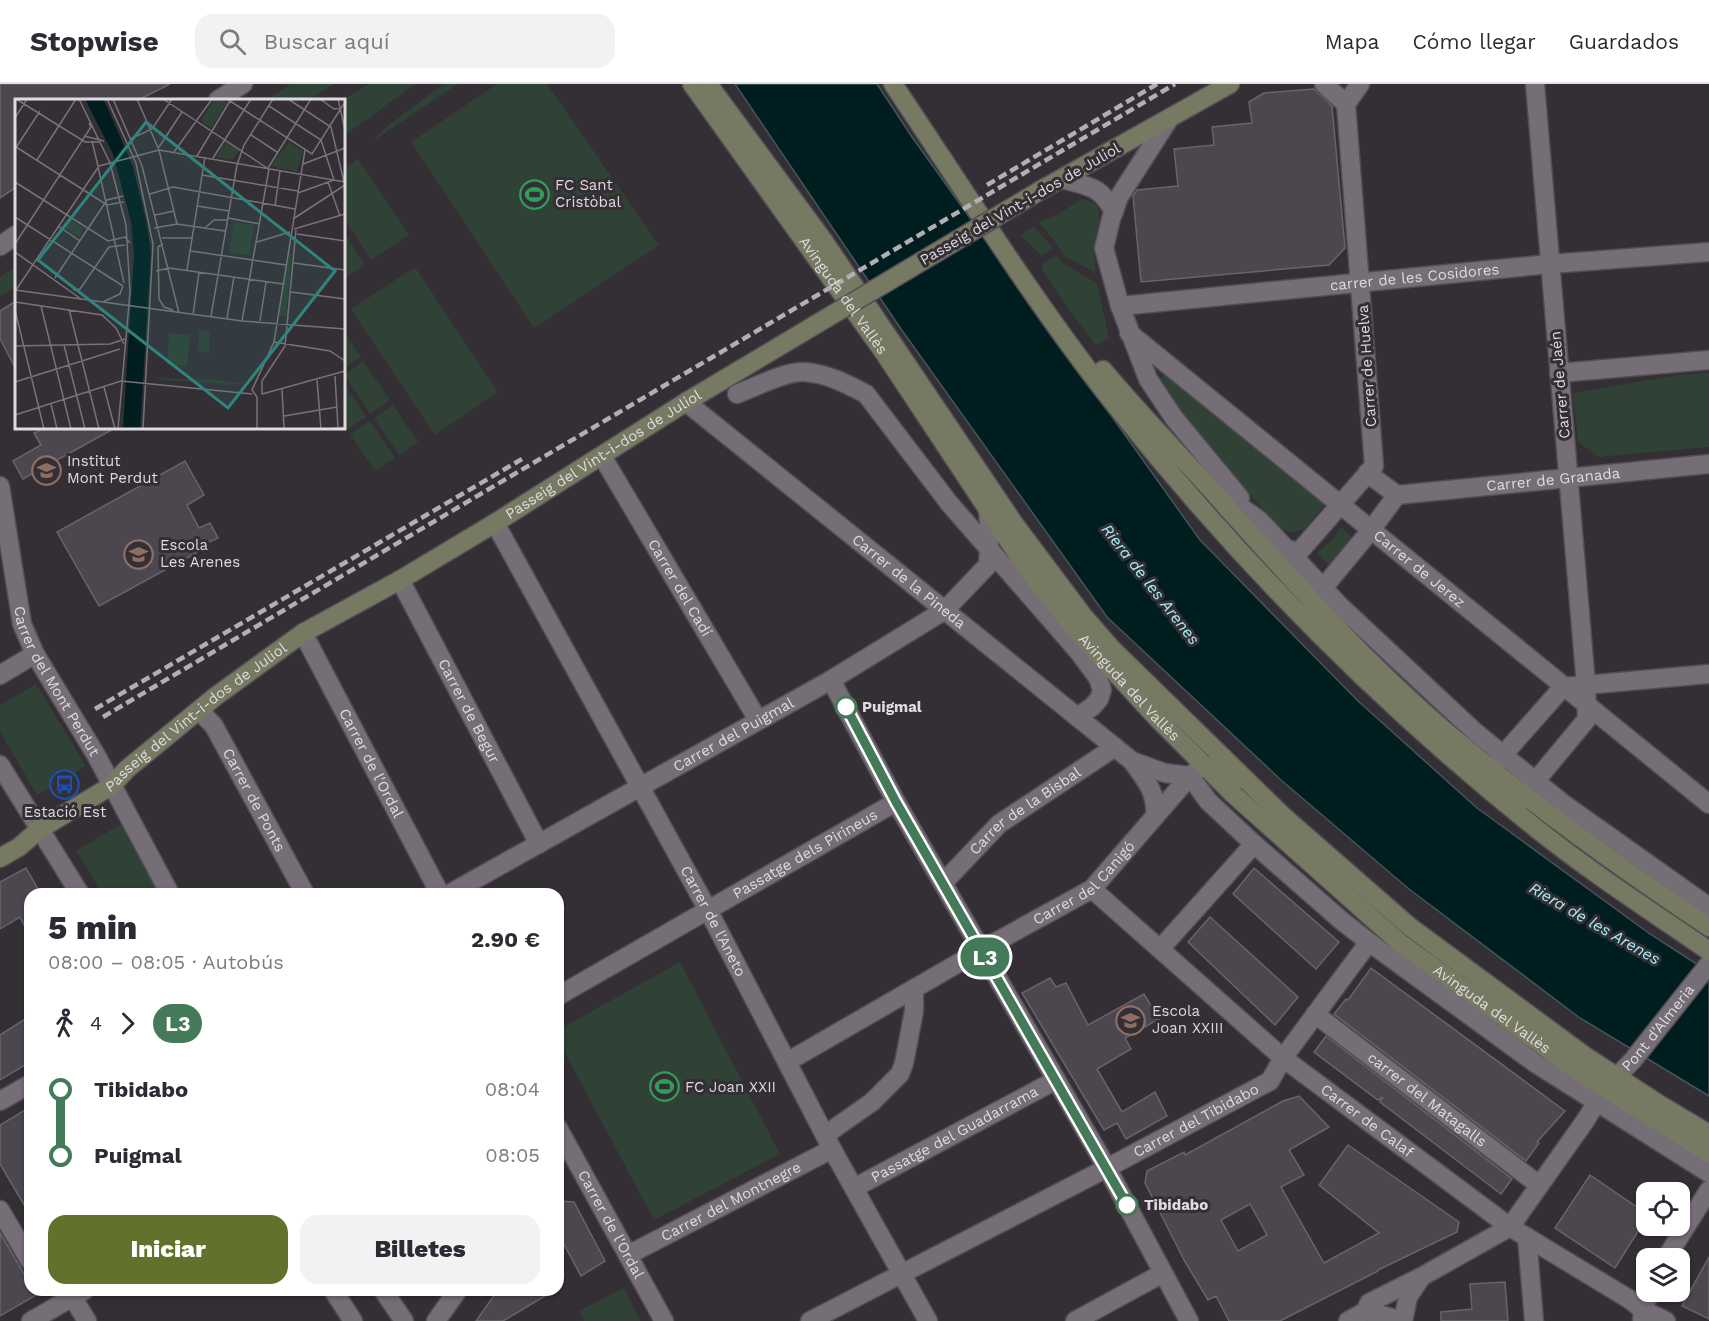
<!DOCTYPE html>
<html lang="es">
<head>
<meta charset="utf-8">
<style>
	:root { --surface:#fff; --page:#f2f2f3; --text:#2b2b33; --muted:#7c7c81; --line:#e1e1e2; --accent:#61722c }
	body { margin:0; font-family:"Work Sans",sans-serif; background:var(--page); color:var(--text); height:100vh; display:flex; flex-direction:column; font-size:22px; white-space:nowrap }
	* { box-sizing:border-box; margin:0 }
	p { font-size:20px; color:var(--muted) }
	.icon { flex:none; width:33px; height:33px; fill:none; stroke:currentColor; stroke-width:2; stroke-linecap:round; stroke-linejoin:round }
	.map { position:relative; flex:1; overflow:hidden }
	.drawer { position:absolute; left:24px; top:804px; width:540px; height:408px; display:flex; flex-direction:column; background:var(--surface); border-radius:18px; box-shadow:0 2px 4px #0004 }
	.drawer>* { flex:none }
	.badge { padding:0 12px; border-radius:20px; font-size:21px; line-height:39px }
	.buttons { position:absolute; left:1636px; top:1098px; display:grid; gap:12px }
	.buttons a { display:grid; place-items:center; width:54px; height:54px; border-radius:12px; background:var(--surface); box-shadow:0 2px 4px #0004; font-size:30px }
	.map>.badge { position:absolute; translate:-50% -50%; box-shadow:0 0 0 3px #fff }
	.legs { display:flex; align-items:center; gap:9px; height:66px; padding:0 24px; font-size:20px }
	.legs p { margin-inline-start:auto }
	.head { display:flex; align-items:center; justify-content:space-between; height:102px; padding:0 24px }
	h1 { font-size:33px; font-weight:800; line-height:45px }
	.cta { display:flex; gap:12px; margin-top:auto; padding:12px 24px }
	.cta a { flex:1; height:69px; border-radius:18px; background:var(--accent); color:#fff; font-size:24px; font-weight:800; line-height:69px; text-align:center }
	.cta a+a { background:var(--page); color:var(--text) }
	ul { padding:0 24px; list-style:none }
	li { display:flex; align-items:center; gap:21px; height:66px; font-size:22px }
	li i { display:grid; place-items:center; width:9px; height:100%; margin:0 8px; background:currentColor }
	li i::after { content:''; width:15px; height:15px; margin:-8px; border:4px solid; border-radius:50%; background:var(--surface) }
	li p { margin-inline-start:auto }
	li:first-child i { background:linear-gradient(#0000 50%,currentColor 0) }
	li:last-child i { background:linear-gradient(currentColor 50%,#0000 0) }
	header { display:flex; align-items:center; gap:36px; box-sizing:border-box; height:84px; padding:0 30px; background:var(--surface); border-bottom:2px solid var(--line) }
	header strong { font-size:28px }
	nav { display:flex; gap:33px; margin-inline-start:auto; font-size:21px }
	.search { width:420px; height:54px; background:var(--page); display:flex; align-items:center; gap:15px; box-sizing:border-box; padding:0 21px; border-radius:18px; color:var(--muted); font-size:22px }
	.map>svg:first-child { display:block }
</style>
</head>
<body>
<header>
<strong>Stopwise</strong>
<div class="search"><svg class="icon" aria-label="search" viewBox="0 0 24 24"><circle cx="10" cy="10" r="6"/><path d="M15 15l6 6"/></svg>Buscar aquí</div>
<nav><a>Mapa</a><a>Cómo llegar</a><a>Guardados</a></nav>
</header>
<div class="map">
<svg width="1709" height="1237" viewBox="0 0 1709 1237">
	<rect width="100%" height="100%" fill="#342e35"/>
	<g fill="#304136">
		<polygon points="291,0 333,0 309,16 266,16"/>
		<polygon points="369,0 415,0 344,52 343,16"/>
		<polygon points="443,0 458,0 371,58 385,44"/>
		<polygon points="497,0 547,0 659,161 534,244 411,58"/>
		<polygon points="358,75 409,151 371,176 344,135 344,85"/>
		<path d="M1082,115C1111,119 1095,145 1094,165C1094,173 1095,181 1096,189L1064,172L1054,156L1038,138L1055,132Z"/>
		<polygon points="1034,142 1053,164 1042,172 1021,151"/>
		<polygon points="344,148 365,181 344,195"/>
		<polygon points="1057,171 1063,179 1097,199 1109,254 1096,261 1069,226 1042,185 1042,180"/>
		<polygon points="16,182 16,203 0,212 0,193"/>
		<polygon points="415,183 498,308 435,351 351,225"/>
		<polygon points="344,247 361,273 344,284"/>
		<polygon points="363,277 390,316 370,330 344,291"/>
		<polygon points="1168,286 1327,418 1305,445 1292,449 1280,445 1180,330 1157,298"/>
		<polygon points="1709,289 1709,363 1597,373 1578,357 1573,309 1678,291"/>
		<polygon points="344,299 366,333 347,346 344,340"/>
		<polygon points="393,321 418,358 399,371 374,334"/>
		<polygon points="370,337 395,374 375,387 350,350"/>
		<polygon points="1341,443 1354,455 1331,483 1317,469 1331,457"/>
		<polygon points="36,600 86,682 37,711 0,648 0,621"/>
		<polygon points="121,740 159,810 103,810 76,767"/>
		<polygon points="680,878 780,1070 654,1136 558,956 558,946"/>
		<polygon points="624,1204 640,1237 584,1237 579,1227"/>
	</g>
	<polygon fill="#001d1f" stroke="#435659" stroke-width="1.5" points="735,0 877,0 912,53 1200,456 1358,617 1477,724 1650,850 1709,888 1709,1012 1580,934 1409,805 1281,696 1107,533 901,245"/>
	<g fill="#4c464e" stroke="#69636b" stroke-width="1.5" fill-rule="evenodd">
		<polygon points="0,0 170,0 138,16 16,16 16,103 0,114"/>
		<polygon points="1314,5 1332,22 1345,164 1329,181 1141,198 1133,112 1137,106 1178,102 1174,65 1214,61 1212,43 1252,39 1249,18 1264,9"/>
		<polygon points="16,217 16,285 0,255 0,227"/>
		<polygon points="45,344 115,344 23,395 13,377 41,361 34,349"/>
		<polygon points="185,377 204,411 187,421 199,444 210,439 218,454 207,459 209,462 99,522 57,448"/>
		<polygon points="26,784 41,810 30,810 30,853 20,833 0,845 0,798"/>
		<polygon points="1254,784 1339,858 1316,885 1233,810"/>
		<polygon points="1210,833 1298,913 1275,941 1188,858"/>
		<polygon points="1371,884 1565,1027 1537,1058 1539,1059 1526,1077 1334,930 1346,915 1348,916"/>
		<polygon points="1050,894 1056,903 1066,899 1088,941 1144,910 1159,935 1125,954 1131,965 1097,985 1122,1028 1155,1008 1167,1032 1126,1055 1117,1039 1104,1046 1022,909"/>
		<polygon points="30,932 30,978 0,996 0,951"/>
		<polygon points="1326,952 1512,1095 1501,1110 1380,1018 1383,1013 1378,1016 1314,968"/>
		<path d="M1299,1012L1329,1043L1289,1066L1304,1091L1281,1103L1324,1179L1379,1149L1319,1101L1348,1061L1459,1138L1457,1148L1378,1186V1187L1280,1237H1229L1216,1212L1208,1216L1184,1176L1145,1099L1147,1087L1184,1068L1185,1071L1283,1017ZM1250,1120L1267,1151L1238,1167L1221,1136Z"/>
		<polygon points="30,1023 30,1131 0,1080 0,1041"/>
		<polygon points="1590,1091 1647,1130 1647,1133 1615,1184 1555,1144"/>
		<polygon points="558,1117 574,1118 605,1177 581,1192 558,1149"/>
		<polygon points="0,1149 30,1200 30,1206 33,1206 36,1211 0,1232"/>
		<polygon points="1709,1173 1709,1235 1682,1222"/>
		<polygon points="1505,1198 1508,1237 1441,1237 1441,1228 1472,1225 1470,1200"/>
		<polygon points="498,1206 555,1206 503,1237 476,1237"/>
	</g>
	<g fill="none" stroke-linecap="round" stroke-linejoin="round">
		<defs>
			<g id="street">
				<polyline points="1324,0 1346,20"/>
				<polyline points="218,16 243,0"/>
				<polyline points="1169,35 1119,113 1111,135 1104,164 1120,222 1148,295 1174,334 1240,414"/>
				<path d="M1062,95C1089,103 1100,101 1114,128"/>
				<polyline points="0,162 16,151"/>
				<path id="s1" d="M1120,222L1550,180L1709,168"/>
				<path id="s2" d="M1129,249L1709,720"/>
				<polyline points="1559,289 1709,276"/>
				<path d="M737,310C755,303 786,287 804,288C826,289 847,300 866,310L949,419L1078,567L1098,594L1102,606L1099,615L1092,623L1077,633"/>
				<path id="s3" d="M686,318L1132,677C1145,695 1157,708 1155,732"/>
				<path id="s4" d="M602,372L758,636"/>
				<polyline points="1367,389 1397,411"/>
				<path id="s5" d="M0,402L22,540L35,570L96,671L170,810"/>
				<polyline points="1217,406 1259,436 1339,521 1475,648 1561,718 1709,823"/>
				<path id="s6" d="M495,439L708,826L832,1065L928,1237"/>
				<polyline points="1286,465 1299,468 1374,382 1346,20 1360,0"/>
				<path id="s7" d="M400,496L539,760"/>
				<path id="s8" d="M1314,506L1323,504L1371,446L1397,411L1709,380"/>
				<path id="s9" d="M303,549L440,810"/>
				<polyline points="0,591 35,570"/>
				<polyline points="831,596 896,718 1107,1084 1189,1237"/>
				<path id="s10" d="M199,626L214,642L305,810"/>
				<polyline points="1132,677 1165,689 1190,692 1208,717 1254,760 1342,837 1369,858 1535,979 1709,1089"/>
				<polyline points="1496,679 1563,603 1709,590"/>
				<polyline points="0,681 80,810"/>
				<polyline points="1514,723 1587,635 1586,601 1535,0"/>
				<path id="s11" d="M943,799L999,740L1115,663"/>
				<path id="s12" d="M1092,805L1283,974L1510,1143L1629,1215L1643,1226L1666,1237"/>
				<path id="s13" d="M449,810L831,596L945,526L988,481L990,450L988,427"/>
				<polyline points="1160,865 1254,760"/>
				<path id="s14" d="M558,912L896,718"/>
				<path id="s15" d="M1315,930L1539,1101"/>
				<path id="s16" d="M787,978L981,866L1092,805L1190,692L1203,681L1220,684L1242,695"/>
				<polyline points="0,1017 30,1000"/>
				<path id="s17" d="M558,1044L664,1237"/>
				<polyline points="825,1051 872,1018 900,990 904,979 914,927 914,905"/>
				<path id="s18" d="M854,1104L1056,996"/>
				<polyline points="0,1126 30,1177"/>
				<polyline points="1527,1153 1534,1237"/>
				<path id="s19" d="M628,1171L832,1065"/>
				<polyline points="1666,1174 1709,1106"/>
				<polyline points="333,1206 353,1237"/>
				<polyline points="383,1206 404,1237"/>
				<polyline points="73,1214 87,1237"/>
				<polyline points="1366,1227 1392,1234 1394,1237"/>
				<polyline points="1642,1235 1643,1226 1650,1208"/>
				<polyline points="31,1237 85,1206"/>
				<polyline points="436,1237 458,1206"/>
				<path id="s20" d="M810,1237L1107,1084L1270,997L1283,974L1369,858"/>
				<polyline points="1075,1237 1163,1189"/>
				<path id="s21" d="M1348,1237L1366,1227L1369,1219L1421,1193L1510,1143L1585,1037L1605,1005L1633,976L1709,880"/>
				<polyline points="1403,1237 1408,1213 1420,1195"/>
			</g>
			<g id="secondary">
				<path id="s22" d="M692,0L883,267L1028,486L1074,544L1155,632L1232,709L1400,859L1575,985L1709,1069"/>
				<polyline points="708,0 823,156 1015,441 1084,533 1111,564 1283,732 1410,843 1585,972 1662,1022 1709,1050"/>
				<path d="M893,0C967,110 1037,223 1120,327C1243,481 1383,622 1537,745C1592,789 1651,827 1709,867"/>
				<polyline points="1041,106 1230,0"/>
				<path d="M1103,286C1144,335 1189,380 1231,428C1303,508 1374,588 1457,657C1537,724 1622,785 1709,843"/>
				<path id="s23" d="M0,774L19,763L40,745L111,702L127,685L216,612L303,549L400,496L495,439L686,318L815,241"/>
			</g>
		</defs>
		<use href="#street" stroke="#524d54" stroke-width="21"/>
		<use href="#secondary" stroke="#524d54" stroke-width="21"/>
		<use href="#street" stroke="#756e76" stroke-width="18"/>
		<use href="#secondary" stroke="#777a62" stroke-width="18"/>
		<g stroke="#b2aeb3" stroke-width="4.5" stroke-dasharray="9 4.5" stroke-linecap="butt">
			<polyline points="987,101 1157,0"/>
			<polyline points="95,625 522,375"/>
			<polyline points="103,633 1175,0"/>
		</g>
		<defs>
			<polyline id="secondary-bridge" points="815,241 1041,106"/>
		</defs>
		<use href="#secondary-bridge" stroke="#524d54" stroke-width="21" stroke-linecap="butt"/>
		<use href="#secondary-bridge" stroke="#777a62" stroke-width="18"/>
	</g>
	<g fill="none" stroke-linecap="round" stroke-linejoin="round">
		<defs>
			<polyline id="line-1" points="846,623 896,718 1127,1121"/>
		</defs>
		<use href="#line-1" stroke="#fff" stroke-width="14"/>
		<use href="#line-1" stroke="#447a5a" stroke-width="9"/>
	</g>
	<defs>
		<symbol id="stadium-ring" viewBox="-11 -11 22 22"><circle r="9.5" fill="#342e35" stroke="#2e9e5b" stroke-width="1.5"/><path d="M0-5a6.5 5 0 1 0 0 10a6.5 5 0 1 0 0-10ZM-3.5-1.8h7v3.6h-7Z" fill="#2e9e5b"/></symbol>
		<symbol id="school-ring" viewBox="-11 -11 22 22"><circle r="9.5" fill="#342e35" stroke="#8d6e63" stroke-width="1.5"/><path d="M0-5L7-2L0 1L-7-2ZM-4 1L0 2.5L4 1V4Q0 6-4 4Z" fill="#8d6e63"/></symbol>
		<symbol id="bus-ring" viewBox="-11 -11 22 22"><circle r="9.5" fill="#342e35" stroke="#1a4fb4" stroke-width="1.5"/><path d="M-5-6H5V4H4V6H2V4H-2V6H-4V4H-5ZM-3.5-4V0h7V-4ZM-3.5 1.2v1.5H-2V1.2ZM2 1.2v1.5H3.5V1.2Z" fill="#1a4fb4"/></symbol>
	</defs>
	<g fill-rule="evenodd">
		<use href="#stadium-ring" x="518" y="94" width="33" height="33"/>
		<use href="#school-ring" x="30" y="370" width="33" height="33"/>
		<use href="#school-ring" x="122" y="454" width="33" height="33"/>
		<use href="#bus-ring" x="48" y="684" width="33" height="33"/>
		<use href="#school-ring" x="1114" y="920" width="33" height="33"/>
		<use href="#stadium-ring" x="648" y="986" width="33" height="33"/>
	</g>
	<g fill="#fff" stroke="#447a5a" stroke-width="3">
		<circle cx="846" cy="623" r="10"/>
		<circle cx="1127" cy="1121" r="10"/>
	</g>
	<g text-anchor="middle" stroke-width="6" stroke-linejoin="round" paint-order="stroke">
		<g font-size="15" fill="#dfdbe0" stroke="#342e35" text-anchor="start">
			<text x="555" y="106">FC Sant<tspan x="555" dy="17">Cristòbal</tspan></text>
			<text x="67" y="382">Institut<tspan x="67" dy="17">Mont Perdut</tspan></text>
			<text x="160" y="466">Escola<tspan x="160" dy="17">Les Arenes</tspan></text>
			<text x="65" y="733" text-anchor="middle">Estació Est</text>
			<text x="1152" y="932">Escola<tspan x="1152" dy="17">Joan XXIII</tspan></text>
			<text x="685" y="1008">FC Joan XXII</text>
		</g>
		<g font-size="15" fill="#dfdbe0" stroke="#342e35">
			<text transform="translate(1020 120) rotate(-30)" y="5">Passeig del Vint-i-dos de Juliol</text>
			<text dy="5" stroke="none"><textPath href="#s1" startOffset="296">carrer de les Cosidores</textPath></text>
			<text dy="5" stroke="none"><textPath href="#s22" startOffset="260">Avinguda del Vallès</textPath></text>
			<text transform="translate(1367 282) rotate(-94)" y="5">Carrer de Huelva</text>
			<text transform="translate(1560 301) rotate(-95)" y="5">Carrer de Jaén</text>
			<text dy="5" stroke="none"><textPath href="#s23" startOffset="728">Passeig del Vint-i-dos de Juliol</textPath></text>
			<text dy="5" stroke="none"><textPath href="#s8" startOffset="285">Carrer de Granada</textPath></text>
			<text dy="5" stroke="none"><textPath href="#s2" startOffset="374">Carrer de Jerez</textPath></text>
			<text dy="5" stroke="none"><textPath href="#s3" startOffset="286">Carrer de la Pineda</textPath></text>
			<text dy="5" stroke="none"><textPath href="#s4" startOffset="153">Carrer del Cadí</textPath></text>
			<text dy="5" stroke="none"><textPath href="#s5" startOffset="206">Carrer del Mont Perdut</textPath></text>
			<text dy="5" stroke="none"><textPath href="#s22" startOffset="746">Avinguda del Vallès</textPath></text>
			<text dy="5" stroke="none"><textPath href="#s7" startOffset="148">Carrer de Begur</textPath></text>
			<text dy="5" stroke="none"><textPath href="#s23" startOffset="242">Passeig del Vint-i-dos de Juliol</textPath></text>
			<text dy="5" stroke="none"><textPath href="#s13" startOffset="326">Carrer del Puigmal</textPath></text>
			<text dy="5" stroke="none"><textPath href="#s9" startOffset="147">Carrer de l'Ordal</textPath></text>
			<text dy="5" stroke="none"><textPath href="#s10" startOffset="106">Carrer de Ponts</textPath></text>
			<text dy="5" stroke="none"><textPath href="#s11" startOffset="110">Carrer de la Bisbal</textPath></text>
			<text dy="5" stroke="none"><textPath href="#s14" startOffset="285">Passatge dels Pirineus</textPath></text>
			<text dy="5" stroke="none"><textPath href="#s16" startOffset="348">Carrer del Canigó</textPath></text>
			<text dy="5" stroke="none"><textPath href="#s6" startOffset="454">Carrer de l'Aneto</textPath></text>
			<text dy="5" stroke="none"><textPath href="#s22" startOffset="1232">Avinguda del Vallès</textPath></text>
			<text dy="5" stroke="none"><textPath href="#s21" startOffset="438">Pont d'Almeria</textPath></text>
			<text dy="5" stroke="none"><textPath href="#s15" startOffset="141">carrer del Matagalls</textPath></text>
			<text dy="5" stroke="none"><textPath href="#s20" startOffset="435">Carrer del Tibidabo</textPath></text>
			<text dy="5" stroke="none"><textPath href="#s12" startOffset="360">Carrer de Calaf</textPath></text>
			<text dy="5" stroke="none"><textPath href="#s18" startOffset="114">Passatge del Guadarrama</textPath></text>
			<text dy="5" stroke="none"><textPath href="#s19" startOffset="116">Carrer del Montnegre</textPath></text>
			<text dy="5" stroke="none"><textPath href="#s17" startOffset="110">Carrer de l'Ordal</textPath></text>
		</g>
		<g font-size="15" font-weight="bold" fill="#dfdbe0" stroke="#342e35" text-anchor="start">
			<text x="862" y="628">Puigmal</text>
			<text x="1144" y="1126">Tibidabo</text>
		</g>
		<g font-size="16" font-style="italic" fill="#a3eef6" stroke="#342e35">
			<text transform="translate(1151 500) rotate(52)" y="6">Riera de les Arenes</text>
			<text transform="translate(1595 839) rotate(30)" y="6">Riera de les Arenes</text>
		</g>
	</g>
	<g transform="translate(15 15)">
		<rect width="330" height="330" fill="#342e35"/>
		<path d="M199,0L213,3L196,29L186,22ZM211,42L225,51L217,61L201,58ZM274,43L288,52L282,73L256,67ZM53,120L68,129L65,138L46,127ZM219,123L239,126L234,156L214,153ZM274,154H277L271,217H264ZM184,232H195L194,254L183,253ZM154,234L175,236L172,267L152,266ZM148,279L201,281L238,286L143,281Z" fill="#304136"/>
		<path d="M70,0H88L94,12L118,68L131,121L136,154L125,330H108L119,154L116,123L98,55Z" fill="#001d1f"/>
		<path fill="none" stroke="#787379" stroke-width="1.5" d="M1,0L70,43H85M64,0L95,64L111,126L115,193L103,330M92,0L121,64L138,145L128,330M98,0L127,67L164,214M122,0L144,51L162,125M148,0L252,69M212,0L297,55L330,3M273,0L316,28L329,83M305,0L319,10L327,9M323,0L330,31M254,7L306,41L319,81L283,94M0,19L12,0M236,36L262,53M69,37L89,42M115,40L137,30L157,0M77,42L83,67M1,48L92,106L109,103M144,48L167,13M0,50L25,12M159,53L197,0M182,57L215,2M198,59L236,0M22,61L61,0M288,65L330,49M83,68L109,184M253,69L296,0M187,76L283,92M0,83L93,142L110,138L115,144M313,83L325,117M135,95L158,88L280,110M182,107L214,112M260,107L265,72M140,116L159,112M0,118L108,187M213,119L245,125M278,120L330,86M43,127L65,142M139,129L162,125L210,132M190,129L199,121H213M279,130L330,115M282,135L330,142M147,139H178M242,143L275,133M0,145L76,28L74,24M148,145L143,148L144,200L149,208L158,211M176,152L271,166M0,153L66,200M279,164L330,171M172,171L190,58M141,172L154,169L268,185M40,179L92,101L108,97M0,191L227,222L330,230M1,191L84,67L144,51L330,83M58,191L65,190L94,148L110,146M276,193L330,200M0,203L87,216L101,229L109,245M88,203L105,195L108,187M26,207L56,330M54,210L84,330M0,211L29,330M178,216L184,173M196,217L222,66L229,46L258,0M212,219L219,178M227,222L254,70M245,222L251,183M259,243L315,252L330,262M49,246L70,330M0,247L95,245L110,240M320,277L323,329M302,281L306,330M0,283L105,250M89,288L100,330M267,290L269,330M247,295V282L270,247L281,131M247,295L330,272M242,298L237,291L259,243L290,51M36,305L42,330M0,316L106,282L237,295M269,317L322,308M242,330V298M312,330L330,328"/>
		<path fill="#2e857f" fill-opacity="0.15" stroke="#2e857f" stroke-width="3" d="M131,23L320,172L213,309L23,161Z"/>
		<rect width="330" height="330" fill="none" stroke="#dfdbe0" stroke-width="3"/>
	</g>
</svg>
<div class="buttons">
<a><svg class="icon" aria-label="locate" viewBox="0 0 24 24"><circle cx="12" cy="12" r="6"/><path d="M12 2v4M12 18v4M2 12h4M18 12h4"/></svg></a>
<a><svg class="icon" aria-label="layers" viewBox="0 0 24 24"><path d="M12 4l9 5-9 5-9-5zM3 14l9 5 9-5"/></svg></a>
</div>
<b class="badge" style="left:985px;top:873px;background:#447a5a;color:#fff">L3</b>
<section class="drawer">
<div class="head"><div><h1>5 min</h1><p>08:00 – 08:05 · Autobús</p></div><b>2.90 €</b></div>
<div class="legs"><svg class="icon" aria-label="walk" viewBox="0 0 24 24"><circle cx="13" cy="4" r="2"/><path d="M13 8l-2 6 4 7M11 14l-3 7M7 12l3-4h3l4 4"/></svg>4<svg class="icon" aria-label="forward" viewBox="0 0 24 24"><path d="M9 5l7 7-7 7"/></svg><b class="badge" style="background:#447a5a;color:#fff">L3</b></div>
<ul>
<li><i style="color:#447a5a"></i><b>Tibidabo</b><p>08:04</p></li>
<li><i style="color:#447a5a"></i><b>Puigmal</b><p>08:05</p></li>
</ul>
<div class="cta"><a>Iniciar</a><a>Billetes</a></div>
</section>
</div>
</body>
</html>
